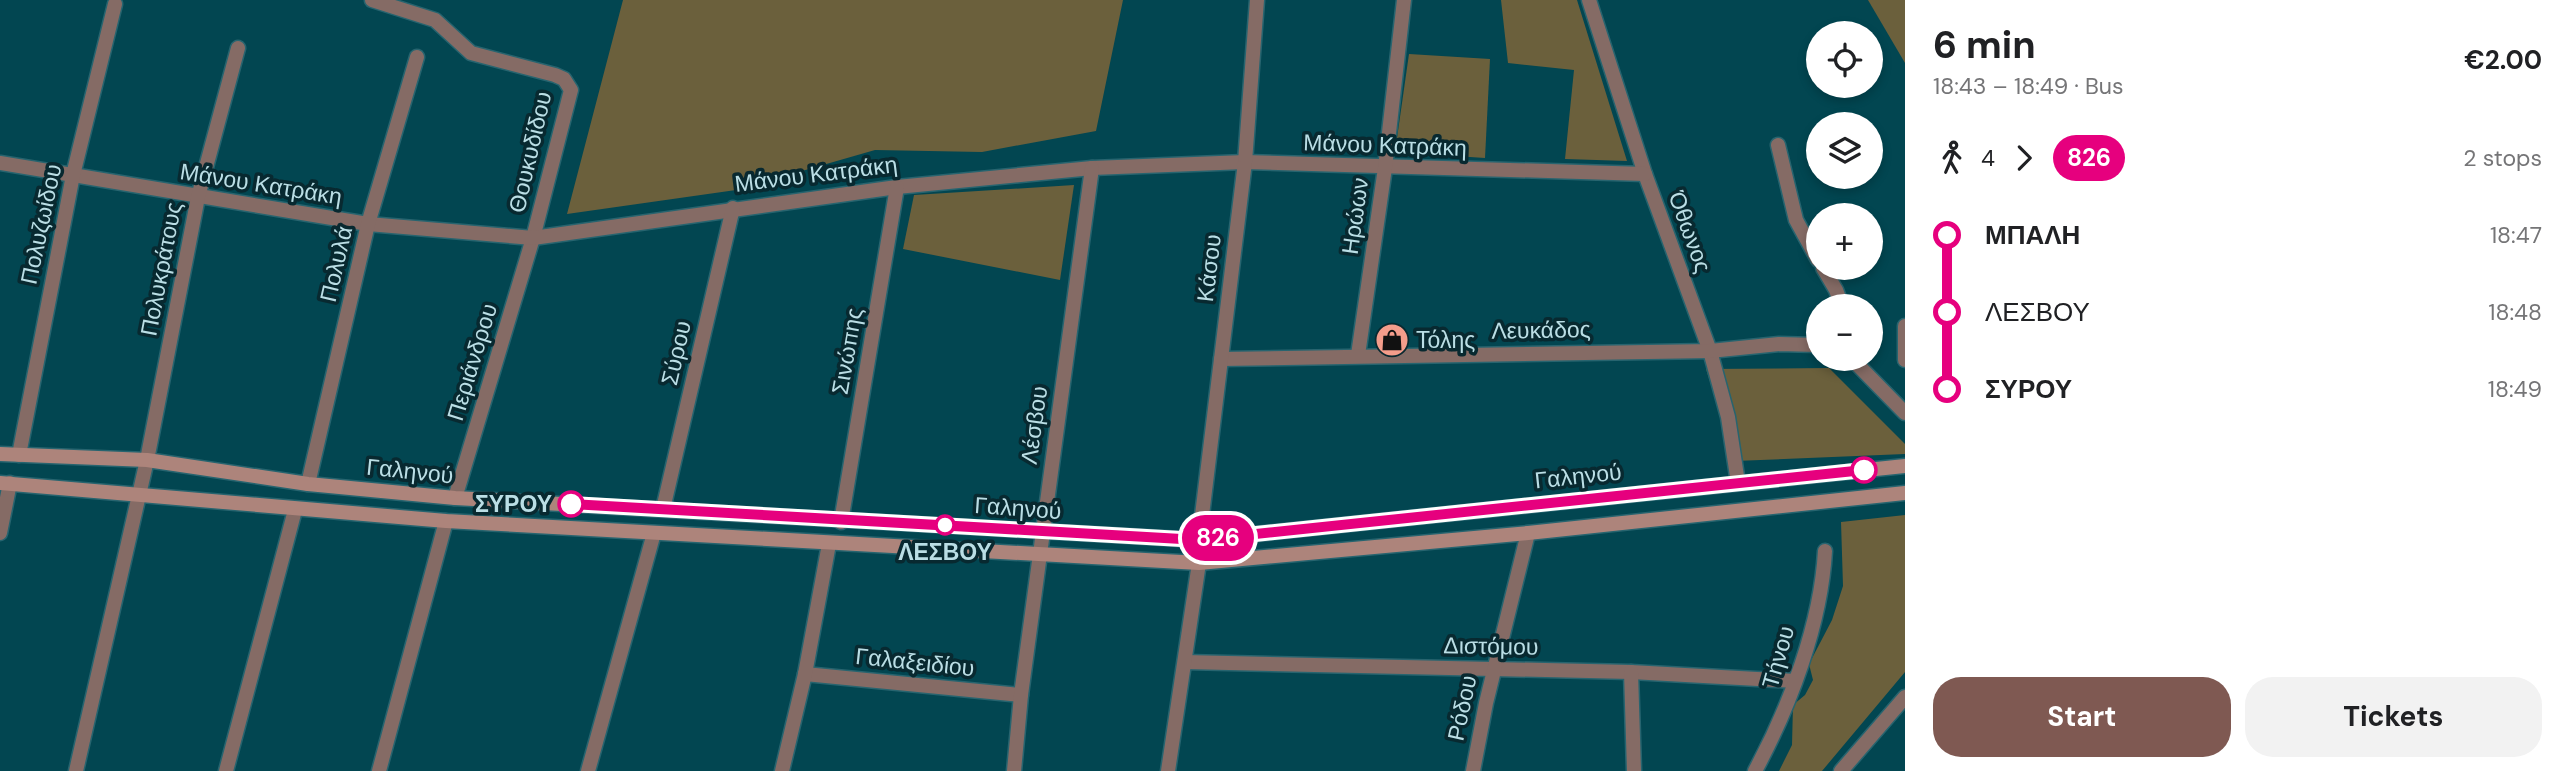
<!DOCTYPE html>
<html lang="en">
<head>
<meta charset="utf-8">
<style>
	:root { --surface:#fff; --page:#f2f2f2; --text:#202124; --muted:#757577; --accent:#7f5952 }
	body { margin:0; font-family:"DM Sans",sans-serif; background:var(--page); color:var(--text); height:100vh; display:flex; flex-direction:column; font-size:26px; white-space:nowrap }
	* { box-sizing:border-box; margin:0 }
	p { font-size:23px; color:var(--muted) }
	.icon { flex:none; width:38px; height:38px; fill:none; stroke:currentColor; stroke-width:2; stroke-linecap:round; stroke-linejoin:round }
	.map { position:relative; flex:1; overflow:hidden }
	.panel { display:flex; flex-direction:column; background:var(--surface); width:665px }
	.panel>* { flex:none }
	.badge { padding:0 14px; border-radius:23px; font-size:24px; line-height:46px }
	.tools { position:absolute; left:1806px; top:21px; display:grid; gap:14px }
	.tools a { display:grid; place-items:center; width:77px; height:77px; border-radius:50%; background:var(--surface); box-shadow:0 4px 10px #0003; font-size:35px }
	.map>.badge { position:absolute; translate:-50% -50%; box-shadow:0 0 0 4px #fff }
	.legs { display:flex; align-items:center; gap:10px; height:77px; padding:0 28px; font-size:23px }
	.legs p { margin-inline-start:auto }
	.headline { display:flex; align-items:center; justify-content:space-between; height:119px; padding:0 28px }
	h1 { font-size:38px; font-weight:700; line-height:52px }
	.primary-button { display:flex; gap:14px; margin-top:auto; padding:14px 28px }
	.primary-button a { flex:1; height:80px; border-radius:28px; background:var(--accent); color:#fff; font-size:28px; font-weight:700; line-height:80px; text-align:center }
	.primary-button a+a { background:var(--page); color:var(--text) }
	ul { padding:0 28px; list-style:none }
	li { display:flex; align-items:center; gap:24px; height:77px; font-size:26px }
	li i { display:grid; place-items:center; width:10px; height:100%; margin:0 9px; background:currentColor }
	li i::after { content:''; width:18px; height:18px; margin:-9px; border:5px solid; border-radius:50%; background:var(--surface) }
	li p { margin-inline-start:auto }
	li:first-child i { background:linear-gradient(#0000 50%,currentColor 0) }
	li:last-child i { background:linear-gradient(currentColor 50%,#0000 0) }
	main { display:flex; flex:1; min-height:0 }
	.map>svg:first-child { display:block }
</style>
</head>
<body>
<main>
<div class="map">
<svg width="1905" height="771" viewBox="0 0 1905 771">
	<rect width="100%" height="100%" fill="#024651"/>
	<g fill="#6b603c">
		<polygon points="623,0 1123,0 1096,131 982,152 875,150 736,190 567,214"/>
		<polygon points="1501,0 1577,0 1627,161 1565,159 1574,70 1508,63"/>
		<polygon points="1868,0 1905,0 1905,63"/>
		<polygon points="1409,54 1490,59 1485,158 1395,152"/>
		<polygon points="1074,185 1060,280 903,249 914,195"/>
		<polygon points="1829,368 1905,444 1905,454 1735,461 1706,369"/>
		<polygon points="1905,515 1905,672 1822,771 1779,771 1792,745 1793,705 1805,695 1813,680 1809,664 1832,620 1843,586 1841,522"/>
	</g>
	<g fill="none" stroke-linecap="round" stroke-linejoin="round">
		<defs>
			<g id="street">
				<polyline points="372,0 435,20 471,53 555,75 564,79 571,90 533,238 455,498"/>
				<polyline points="1589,0 1645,174 1710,351 1728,417 1738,483"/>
				<polyline points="1778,145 1796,220 1818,260"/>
				<polyline points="0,163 368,224 533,238 897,187 1092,168 1245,162 1645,174"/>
				<polyline points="1823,268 1836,290 1842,306"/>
				<polyline points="1905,326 1905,360"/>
				<polyline points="1358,355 1385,168 1404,0"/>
				<polyline points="1221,359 1710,351 1779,344 1818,345"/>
				<polyline points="1852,359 1905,413"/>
				<polyline points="19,455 73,175 115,4"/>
				<polyline points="308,484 368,224 417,57"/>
				<polyline points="663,509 733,208"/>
				<polyline points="841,522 897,187"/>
				<polyline points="0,533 10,483"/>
				<polyline points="1199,540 1245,162 1257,0"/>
				<polyline points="1185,662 1631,672 1795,681"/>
				<polyline points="1631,672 1634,771"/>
				<polyline points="805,674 1021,695"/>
				<polyline points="76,771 147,460 198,197 238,48"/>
				<polyline points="226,771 295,510"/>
				<polyline points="379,771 446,521"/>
				<polyline points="588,771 654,533"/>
				<polyline points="782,771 805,674 829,544"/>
				<polyline points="1014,771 1021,695 1092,168"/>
				<polyline points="1168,771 1199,563"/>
				<polyline points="1473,771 1486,703 1528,533"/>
				<path d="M1755,771C1790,706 1821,624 1825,551"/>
				<polyline points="1841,771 1905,697"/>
			</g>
			<g id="secondary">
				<polyline points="0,454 147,460 308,484 455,498 1199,540 1905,466"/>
				<polyline points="0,483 446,521 1199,563 1528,533 1905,493"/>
			</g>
		</defs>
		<use href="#street" stroke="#27646f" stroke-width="17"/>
		<use href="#secondary" stroke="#27646f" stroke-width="17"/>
		<use href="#street" stroke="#856b65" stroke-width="14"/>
		<use href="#secondary" stroke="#ad847b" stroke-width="14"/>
	</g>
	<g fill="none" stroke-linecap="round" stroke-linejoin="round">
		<defs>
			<polyline id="line-1" points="571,504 1199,540 1864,470"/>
		</defs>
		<use href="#line-1" stroke="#fff" stroke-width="16"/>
		<use href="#line-1" stroke="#e6007e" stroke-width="10"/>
	</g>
	<defs>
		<symbol id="shop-disc" viewBox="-11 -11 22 22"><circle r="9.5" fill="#f49d8b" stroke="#082930"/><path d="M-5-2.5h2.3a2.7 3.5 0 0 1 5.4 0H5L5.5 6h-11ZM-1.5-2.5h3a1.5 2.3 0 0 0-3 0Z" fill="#111"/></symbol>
	</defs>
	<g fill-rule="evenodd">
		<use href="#shop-disc" x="1373" y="321" width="38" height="38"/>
	</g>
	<g fill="#fff" stroke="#e6007e" stroke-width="3.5">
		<circle cx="1864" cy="470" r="12"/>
		<circle cx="571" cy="504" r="12"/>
		<circle cx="945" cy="525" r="9"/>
	</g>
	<g text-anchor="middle" stroke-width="7" stroke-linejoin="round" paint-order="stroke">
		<g font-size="23" fill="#badee5" stroke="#082930">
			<text transform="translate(1385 145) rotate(2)" y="8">Μάνου Κατράκη</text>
			<text transform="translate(530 152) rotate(-77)" y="8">Θουκυδίδου</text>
			<text transform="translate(816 174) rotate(-7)" y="8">Μάνου Κατράκη</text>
			<text transform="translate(261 184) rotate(9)" y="8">Μάνου Κατράκη</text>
			<text transform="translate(1355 216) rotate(-82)" y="8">Ηρώων</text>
			<text transform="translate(41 224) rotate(-78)" y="8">Πολυζωίδου</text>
			<text transform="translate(1690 232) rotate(70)" y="8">Όθωνος</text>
			<text transform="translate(336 264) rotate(-77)" y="8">Πολυλά</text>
			<text transform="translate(1209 268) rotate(-83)" y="8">Κάσου</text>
			<text transform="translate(161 269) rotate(-79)" y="8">Πολυκράτους</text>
			<text transform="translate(1541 330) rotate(-1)" y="8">Λευκάδος</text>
			<text transform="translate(847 351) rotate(-80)" y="8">Σινώπης</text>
			<text transform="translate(676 353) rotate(-77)" y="8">Σύρου</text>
			<text transform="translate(472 362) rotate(-73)" y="8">Περιάνδρου</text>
			<text transform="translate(1034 425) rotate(-82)" y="8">Λέσβου</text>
			<text transform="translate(410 471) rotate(6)" y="8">Γαληνού</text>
			<text transform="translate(1578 476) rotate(-6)" y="8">Γαληνού</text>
			<text transform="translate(1018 508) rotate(4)" y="8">Γαληνού</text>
			<text transform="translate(1491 646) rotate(1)" y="8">Διστόμου</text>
			<text transform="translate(1778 657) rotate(-74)" y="8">Τήνου</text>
			<text transform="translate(915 662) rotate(6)" y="8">Γαλαξειδίου</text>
			<text transform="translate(1462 708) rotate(-78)" y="8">Ρόδου</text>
		</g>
		<g font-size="23" fill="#badee5" stroke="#082930" text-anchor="start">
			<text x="1416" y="348">Τόλης</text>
		</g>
		<g font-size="23" font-weight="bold" fill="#badee5" stroke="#082930" text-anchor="end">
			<text x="552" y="512">ΣΥΡΟΥ</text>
			<text x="945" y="560" text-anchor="middle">ΛΕΣΒΟΥ</text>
		</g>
	</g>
</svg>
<div class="tools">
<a><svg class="icon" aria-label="locate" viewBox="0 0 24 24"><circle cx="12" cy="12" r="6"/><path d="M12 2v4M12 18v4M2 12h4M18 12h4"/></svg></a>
<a><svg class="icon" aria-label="layers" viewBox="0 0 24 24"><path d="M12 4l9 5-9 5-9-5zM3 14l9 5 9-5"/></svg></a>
<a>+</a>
<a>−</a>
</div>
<b class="badge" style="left:1218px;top:538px;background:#e6007e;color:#fff">826</b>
</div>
<section class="panel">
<div class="headline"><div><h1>6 min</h1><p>18:43 – 18:49 · Bus</p></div><b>€2.00</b></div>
<div class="legs"><svg class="icon" aria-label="walk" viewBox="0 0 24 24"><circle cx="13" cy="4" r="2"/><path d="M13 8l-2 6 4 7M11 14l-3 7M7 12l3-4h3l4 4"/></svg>4<svg class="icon" aria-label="forward" viewBox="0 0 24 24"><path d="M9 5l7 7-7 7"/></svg><b class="badge" style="background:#e6007e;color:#fff">826</b><p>2 stops</p></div>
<ul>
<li><i style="color:#e6007e"></i><b>ΜΠΑΛΗ</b><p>18:47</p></li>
<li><i style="color:#e6007e"></i><span>ΛΕΣΒΟΥ</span><p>18:48</p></li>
<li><i style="color:#e6007e"></i><b>ΣΥΡΟΥ</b><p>18:49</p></li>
</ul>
<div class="primary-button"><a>Start</a><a>Tickets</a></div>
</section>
</main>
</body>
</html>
